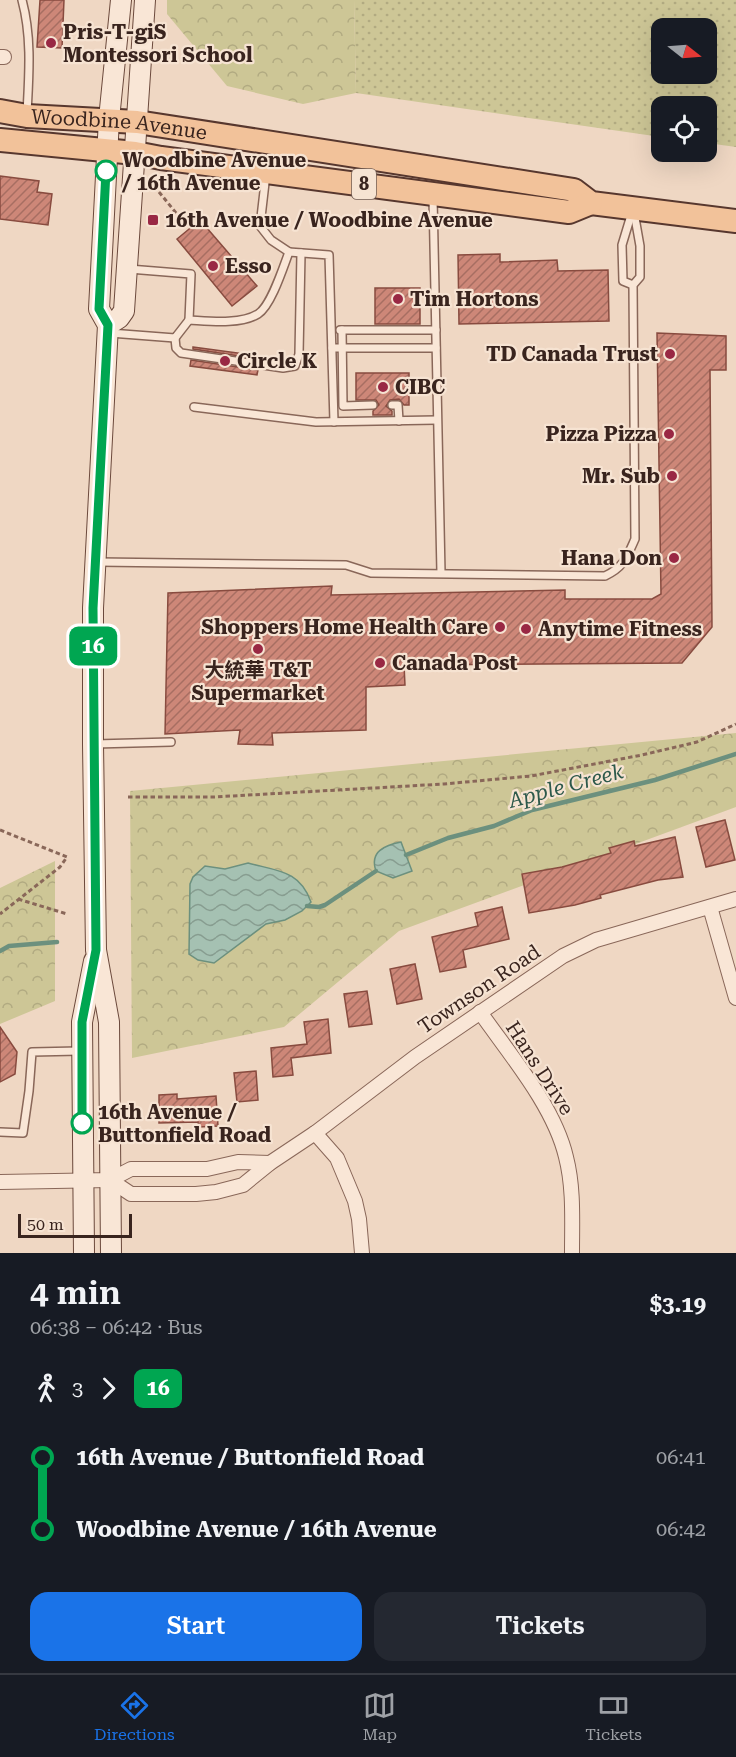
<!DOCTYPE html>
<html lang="en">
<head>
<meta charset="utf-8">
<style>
	:root { --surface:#171b24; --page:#242831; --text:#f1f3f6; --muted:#9ea1a6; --line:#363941; --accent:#1a73e8 }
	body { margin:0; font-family:"Roboto Serif","Noto Sans SC",serif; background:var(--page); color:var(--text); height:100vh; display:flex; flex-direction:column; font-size:22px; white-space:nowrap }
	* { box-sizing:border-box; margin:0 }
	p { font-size:20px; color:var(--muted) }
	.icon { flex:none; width:33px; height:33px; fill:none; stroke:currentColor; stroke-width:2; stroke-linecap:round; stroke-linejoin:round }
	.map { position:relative; height:1253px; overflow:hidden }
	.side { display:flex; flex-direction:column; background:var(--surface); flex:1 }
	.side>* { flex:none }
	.badge { padding:0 12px; border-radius:9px; font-size:21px; line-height:39px }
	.needle { width:39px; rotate:107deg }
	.controls { position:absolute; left:651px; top:18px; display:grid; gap:12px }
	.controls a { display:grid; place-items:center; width:66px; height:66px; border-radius:12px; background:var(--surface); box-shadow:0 6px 24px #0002; font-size:30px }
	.scale { position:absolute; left:18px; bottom:15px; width:114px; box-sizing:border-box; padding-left:6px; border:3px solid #39241e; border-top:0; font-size:16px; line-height:21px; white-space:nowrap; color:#39241e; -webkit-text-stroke:4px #f6e3d2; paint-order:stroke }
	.map>.badge { position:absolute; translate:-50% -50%; box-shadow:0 0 0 3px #fff }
	.legs { display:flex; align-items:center; gap:9px; height:66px; padding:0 30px; font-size:20px }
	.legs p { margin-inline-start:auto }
	.overview { display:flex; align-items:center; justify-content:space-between; height:102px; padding:0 30px }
	h1 { font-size:33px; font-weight:600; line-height:45px }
	.cta { display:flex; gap:12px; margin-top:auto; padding:12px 30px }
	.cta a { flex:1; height:69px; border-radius:18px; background:var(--accent); color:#fff; font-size:24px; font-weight:600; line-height:69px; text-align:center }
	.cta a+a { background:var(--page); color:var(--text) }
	ul { padding:0 30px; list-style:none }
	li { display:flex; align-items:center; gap:21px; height:72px; font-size:22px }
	li i { display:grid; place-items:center; width:9px; height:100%; margin:0 8px; background:currentColor }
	li i::after { content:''; width:15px; height:15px; margin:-8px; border:4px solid; border-radius:50%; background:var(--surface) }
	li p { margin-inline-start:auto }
	li:first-child i { background:linear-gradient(#0000 50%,currentColor 0) }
	li:last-child i { background:linear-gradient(currentColor 50%,#0000 0) }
	.menu { display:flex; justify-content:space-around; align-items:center; height:84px; border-top:2px solid var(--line); background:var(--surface); font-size:16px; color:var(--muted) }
	.menu a { display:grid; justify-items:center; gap:3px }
	.menu .active { color:var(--accent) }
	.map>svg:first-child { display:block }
</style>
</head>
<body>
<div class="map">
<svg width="736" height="1253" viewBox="0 0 736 1253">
	<defs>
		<pattern id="grass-dots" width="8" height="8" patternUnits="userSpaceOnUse" patternTransform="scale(1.5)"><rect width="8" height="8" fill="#cdc696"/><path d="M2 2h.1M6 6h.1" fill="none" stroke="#b1aa81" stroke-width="1.8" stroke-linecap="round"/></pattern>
		<pattern id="forest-crowns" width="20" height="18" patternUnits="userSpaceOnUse" patternTransform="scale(1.5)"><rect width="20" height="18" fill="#cdc696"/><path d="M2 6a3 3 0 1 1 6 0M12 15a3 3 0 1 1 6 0" fill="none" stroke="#b1aa81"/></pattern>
		<pattern id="water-waves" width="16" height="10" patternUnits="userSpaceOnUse" patternTransform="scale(1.5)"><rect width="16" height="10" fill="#a5c1b2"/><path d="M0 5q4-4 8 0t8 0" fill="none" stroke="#879d90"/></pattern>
		<pattern id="building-hatch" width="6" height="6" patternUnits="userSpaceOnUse" patternTransform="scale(1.5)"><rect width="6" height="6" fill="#cd8778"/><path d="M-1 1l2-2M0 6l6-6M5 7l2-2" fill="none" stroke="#a76e62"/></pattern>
	</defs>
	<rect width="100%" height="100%" fill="#efd7c3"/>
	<path fill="url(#grass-dots)" fill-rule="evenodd" d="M354,0H736V147L707,143L706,106H662L661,137L356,93ZM662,28H706V74H662Z"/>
	<g fill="url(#forest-crowns)">
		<polygon points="167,0 354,0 356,93 303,104 227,86 167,14"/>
		<polygon points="736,733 736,807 399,931 284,1027 132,1058 130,791"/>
		<polygon points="55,861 55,1001 0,1024 0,888"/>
	</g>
	<g fill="url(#water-waves)" stroke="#6c907e" stroke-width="1.5">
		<path d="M401,842L412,871L393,878L376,871C369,851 386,845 401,842Z"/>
		<path d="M248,863C277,871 300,870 311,902L302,911L285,920L266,924L214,963L198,960L189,954L190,884L193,877L205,866L225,869Z"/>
	</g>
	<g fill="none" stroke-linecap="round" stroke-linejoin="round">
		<g stroke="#6c907e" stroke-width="4.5">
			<polyline points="406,855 448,838 494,826 532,810 655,780 736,754"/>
			<polyline points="307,906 319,907 325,905 376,871"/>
			<polyline points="0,951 9,946 57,942"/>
		</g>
	</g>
	<g fill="url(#building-hatch)" stroke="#884b3f" stroke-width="1.5">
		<polygon points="40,0 64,0 62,48 37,47"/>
		<polygon points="0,176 39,181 37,192 52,194 48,225 0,219"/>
		<polygon points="200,220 257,286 232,306 177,239"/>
		<polygon points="500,254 500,262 557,260 558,271 608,270 609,321 459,324 458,255"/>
		<rect x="375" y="288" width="45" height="36"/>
		<polygon points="657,333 726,336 726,370 710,370 712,627 682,663 404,665 405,685 366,687 366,730 272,733 273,745 238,744 240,730 165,734 168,593 332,586 331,595 565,590 565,599 652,599 661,594"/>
		<polygon points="193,347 260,356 259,359 193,349"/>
		<polygon points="191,360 258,370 257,375 190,366"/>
		<polygon points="356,373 409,373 409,405 404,405 399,399 390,400 386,406 392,411 392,415 373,415 373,411 379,405 376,400 356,400"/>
		<polygon points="725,820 735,860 706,867 696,827"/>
		<polygon points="675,837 683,877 658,880 600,895 601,898 575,905 529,913 522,874 562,867 611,853 609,848 634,841 635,846"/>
		<polygon points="502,907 509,939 463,950 466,967 440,972 432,937 478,926 475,913"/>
		<polygon points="415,964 422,999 397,1004 390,969"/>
		<polygon points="367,991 372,1024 349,1027 344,994"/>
		<polygon points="328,1019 331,1053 291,1058 293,1075 273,1077 271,1048 307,1044 304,1022"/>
		<polygon points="0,1027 17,1052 15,1074 0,1082"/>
		<polygon points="256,1071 258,1100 237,1102 234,1073"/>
		<polygon points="177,1094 177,1099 216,1096 218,1126 199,1127 198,1122 159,1123 159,1095"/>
	</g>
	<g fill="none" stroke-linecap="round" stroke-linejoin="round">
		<defs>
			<g id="service">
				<path d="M22,0C32,37 29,75 27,113"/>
				<polyline points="433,198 441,573"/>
				<polyline points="632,212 622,245 623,281 633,285"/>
				<polyline points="289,252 329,255 334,422"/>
				<path d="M189,320C208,321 240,325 258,314C271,306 283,268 289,252L271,240L260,226L266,174"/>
				<polyline points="340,330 436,330"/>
				<polyline points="342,330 343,406 373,405"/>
				<polyline points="110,333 175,338 189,320 191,274 129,269"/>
				<polyline points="175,338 176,348 181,353 283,368 295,366 299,354 301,253"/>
				<polyline points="332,348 436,348"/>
				<polyline points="392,405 398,405 399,421"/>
				<polyline points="194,407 316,422 437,420"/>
				<path d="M98,562L346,565L371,573L605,576C624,567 627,557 635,539L633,285L640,277V246L634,212"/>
				<polyline points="95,744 171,742"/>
				<polyline points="0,1132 23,1133 29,1091 32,1052 79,1051"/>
			</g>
			<g id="minor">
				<polyline points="0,57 4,57"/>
				<polyline points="710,907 736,998"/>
				<path d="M480,1012C510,1055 554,1106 566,1157C574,1188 572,1221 572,1253"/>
				<polyline points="315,1133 337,1158 355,1201 359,1219 362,1253"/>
				<polyline points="110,1180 131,1194 196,1194 216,1192 243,1185 270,1163 315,1133 415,1057 563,956 596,940 736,899"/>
				<polyline points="0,1182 110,1180 131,1169 207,1169 238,1162 270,1163"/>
			</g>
			<g id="secondary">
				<polyline points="108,325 119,318 124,311 145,0"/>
				<polyline points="84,1253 82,1022 94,961"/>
				<polyline points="111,1253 109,1022 96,950 93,744 93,608 108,325 99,309 109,119 121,0"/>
			</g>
			<g id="primary">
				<path id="s1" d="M0,111L27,116L137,122L574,190L591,203L736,221"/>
				<polyline points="0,140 135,153 161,158 569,212 591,203"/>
			</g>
		</defs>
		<use href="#service" stroke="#896759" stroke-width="10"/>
		<use href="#minor" stroke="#896759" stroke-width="16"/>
		<use href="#secondary" stroke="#6b493c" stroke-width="22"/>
		<use href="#primary" stroke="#57372e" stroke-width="26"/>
		<g stroke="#896759" stroke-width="3" stroke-dasharray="4.5 3" stroke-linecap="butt">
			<polyline points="159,192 185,224"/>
			<polyline points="128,797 214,797 444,784 531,776 642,755 697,742 736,724"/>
			<polyline points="0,830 67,857 60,867 0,914"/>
			<polyline points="18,899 67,914"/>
		</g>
		<use href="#service" stroke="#f9e6d6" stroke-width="7"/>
		<use href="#minor" stroke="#f9e6d6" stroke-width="14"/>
		<use href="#secondary" stroke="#f9e6d6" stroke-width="20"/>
		<use href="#primary" stroke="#f2c29a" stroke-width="22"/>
	</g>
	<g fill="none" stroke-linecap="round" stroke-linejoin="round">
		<defs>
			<polyline id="line-1" points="82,1123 82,1022 96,950 93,608 108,325 99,309 106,171"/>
		</defs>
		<use href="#line-1" stroke="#fff" stroke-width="14"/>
		<use href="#line-1" stroke="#00a651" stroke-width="9"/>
	</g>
	<g fill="#992844" stroke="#f6e3d2" stroke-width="2">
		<circle cx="51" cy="43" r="6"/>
		<rect x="147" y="214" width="12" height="12" rx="3"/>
		<circle cx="213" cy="266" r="6"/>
		<circle cx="398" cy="299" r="6"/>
		<circle cx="670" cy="354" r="6"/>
		<circle cx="225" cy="361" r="6"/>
		<circle cx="383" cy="387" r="6"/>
		<circle cx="669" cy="434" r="6"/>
		<circle cx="672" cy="476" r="6"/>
		<circle cx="674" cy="558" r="6"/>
		<circle cx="500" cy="627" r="6"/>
		<circle cx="526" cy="629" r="6"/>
		<circle cx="258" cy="649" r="6"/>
		<circle cx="380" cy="663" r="6"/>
	</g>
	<g fill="#fff" stroke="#00a651" stroke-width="3">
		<circle cx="106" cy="171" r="10"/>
		<circle cx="82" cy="1123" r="10"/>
	</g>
	<g text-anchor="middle" stroke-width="4.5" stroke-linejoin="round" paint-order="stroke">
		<rect fill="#f6e3d2" stroke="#725d54" stroke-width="1.5" x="352" y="169" width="24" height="30" rx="4.5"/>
		<g font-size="18" font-weight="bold" fill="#39241e">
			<text x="364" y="190">8</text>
		</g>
		<g font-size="20" font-weight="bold" fill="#39241e" stroke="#f6e3d2" text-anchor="start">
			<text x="63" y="39">Pris-T-giS<tspan x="63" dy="23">Montessori School</tspan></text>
			<text x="165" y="227">16th Avenue / Woodbine Avenue</text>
			<text x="225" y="273">Esso</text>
			<text x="410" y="306">Tim Hortons</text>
			<text x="658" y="361" text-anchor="end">TD Canada Trust</text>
			<text x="237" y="368">Circle K</text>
			<text x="395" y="394">CIBC</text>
			<text x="657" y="441" text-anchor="end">Pizza Pizza</text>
			<text x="660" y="483" text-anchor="end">Mr. Sub</text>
			<text x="662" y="565" text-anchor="end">Hana Don</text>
			<text x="488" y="634" text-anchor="end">Shoppers Home Health Care</text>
			<text x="538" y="636">Anytime Fitness</text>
			<text x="392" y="670">Canada Post</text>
			<text x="258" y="677" text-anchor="middle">大統華 T&amp;T<tspan x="258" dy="23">Supermarket</tspan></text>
		</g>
		<g font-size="20" fill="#39241e" stroke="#f6e3d2">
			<text dy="7" stroke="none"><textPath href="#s1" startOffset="120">Woodbine Avenue</textPath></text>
			<text transform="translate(479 989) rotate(-34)" y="7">Townson Road</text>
			<text transform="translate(540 1068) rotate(57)" y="7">Hans Drive</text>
		</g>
		<g font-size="20" font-weight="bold" fill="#39241e" stroke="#f6e3d2" text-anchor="start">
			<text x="122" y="167">Woodbine Avenue<tspan x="122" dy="23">/ 16th Avenue</tspan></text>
			<text x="98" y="1119">16th Avenue /<tspan x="98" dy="23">Buttonfield Road</tspan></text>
		</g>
		<g font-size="21" font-style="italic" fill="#2d594b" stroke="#f6e3d2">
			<text transform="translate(566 786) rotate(-15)" y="7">Apple Creek</text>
		</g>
	</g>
</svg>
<div class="controls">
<a><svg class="needle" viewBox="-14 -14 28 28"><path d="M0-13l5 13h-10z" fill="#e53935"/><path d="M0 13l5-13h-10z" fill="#9ea1a6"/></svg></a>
<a><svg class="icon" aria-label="locate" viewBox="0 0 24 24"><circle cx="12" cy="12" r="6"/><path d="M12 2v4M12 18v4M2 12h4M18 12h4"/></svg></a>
</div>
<div class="scale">50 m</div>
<b class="badge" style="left:93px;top:646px;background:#00a651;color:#fff">16</b>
</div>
<section class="side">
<div class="overview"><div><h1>4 min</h1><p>06:38 – 06:42 · Bus</p></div><b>$3.19</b></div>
<div class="legs"><svg class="icon" aria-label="walk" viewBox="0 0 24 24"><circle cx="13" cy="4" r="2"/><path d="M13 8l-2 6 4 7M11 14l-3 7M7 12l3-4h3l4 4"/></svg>3<svg class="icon" aria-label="forward" viewBox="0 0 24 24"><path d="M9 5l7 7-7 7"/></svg><b class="badge" style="background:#00a651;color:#fff">16</b></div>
<ul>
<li><i style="color:#00a651"></i><b>16th Avenue / Buttonfield Road</b><p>06:41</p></li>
<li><i style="color:#00a651"></i><b>Woodbine Avenue / 16th Avenue</b><p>06:42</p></li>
</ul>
<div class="cta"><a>Start</a><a>Tickets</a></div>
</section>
<nav class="menu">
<a class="active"><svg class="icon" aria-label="directions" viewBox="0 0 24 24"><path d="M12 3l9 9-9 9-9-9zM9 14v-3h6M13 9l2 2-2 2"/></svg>Directions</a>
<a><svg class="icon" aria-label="map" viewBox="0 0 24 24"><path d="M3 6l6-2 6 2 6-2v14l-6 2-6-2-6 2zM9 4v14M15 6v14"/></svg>Map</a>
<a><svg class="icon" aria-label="tickets" viewBox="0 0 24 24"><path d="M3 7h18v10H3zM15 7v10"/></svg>Tickets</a>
</nav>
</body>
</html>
